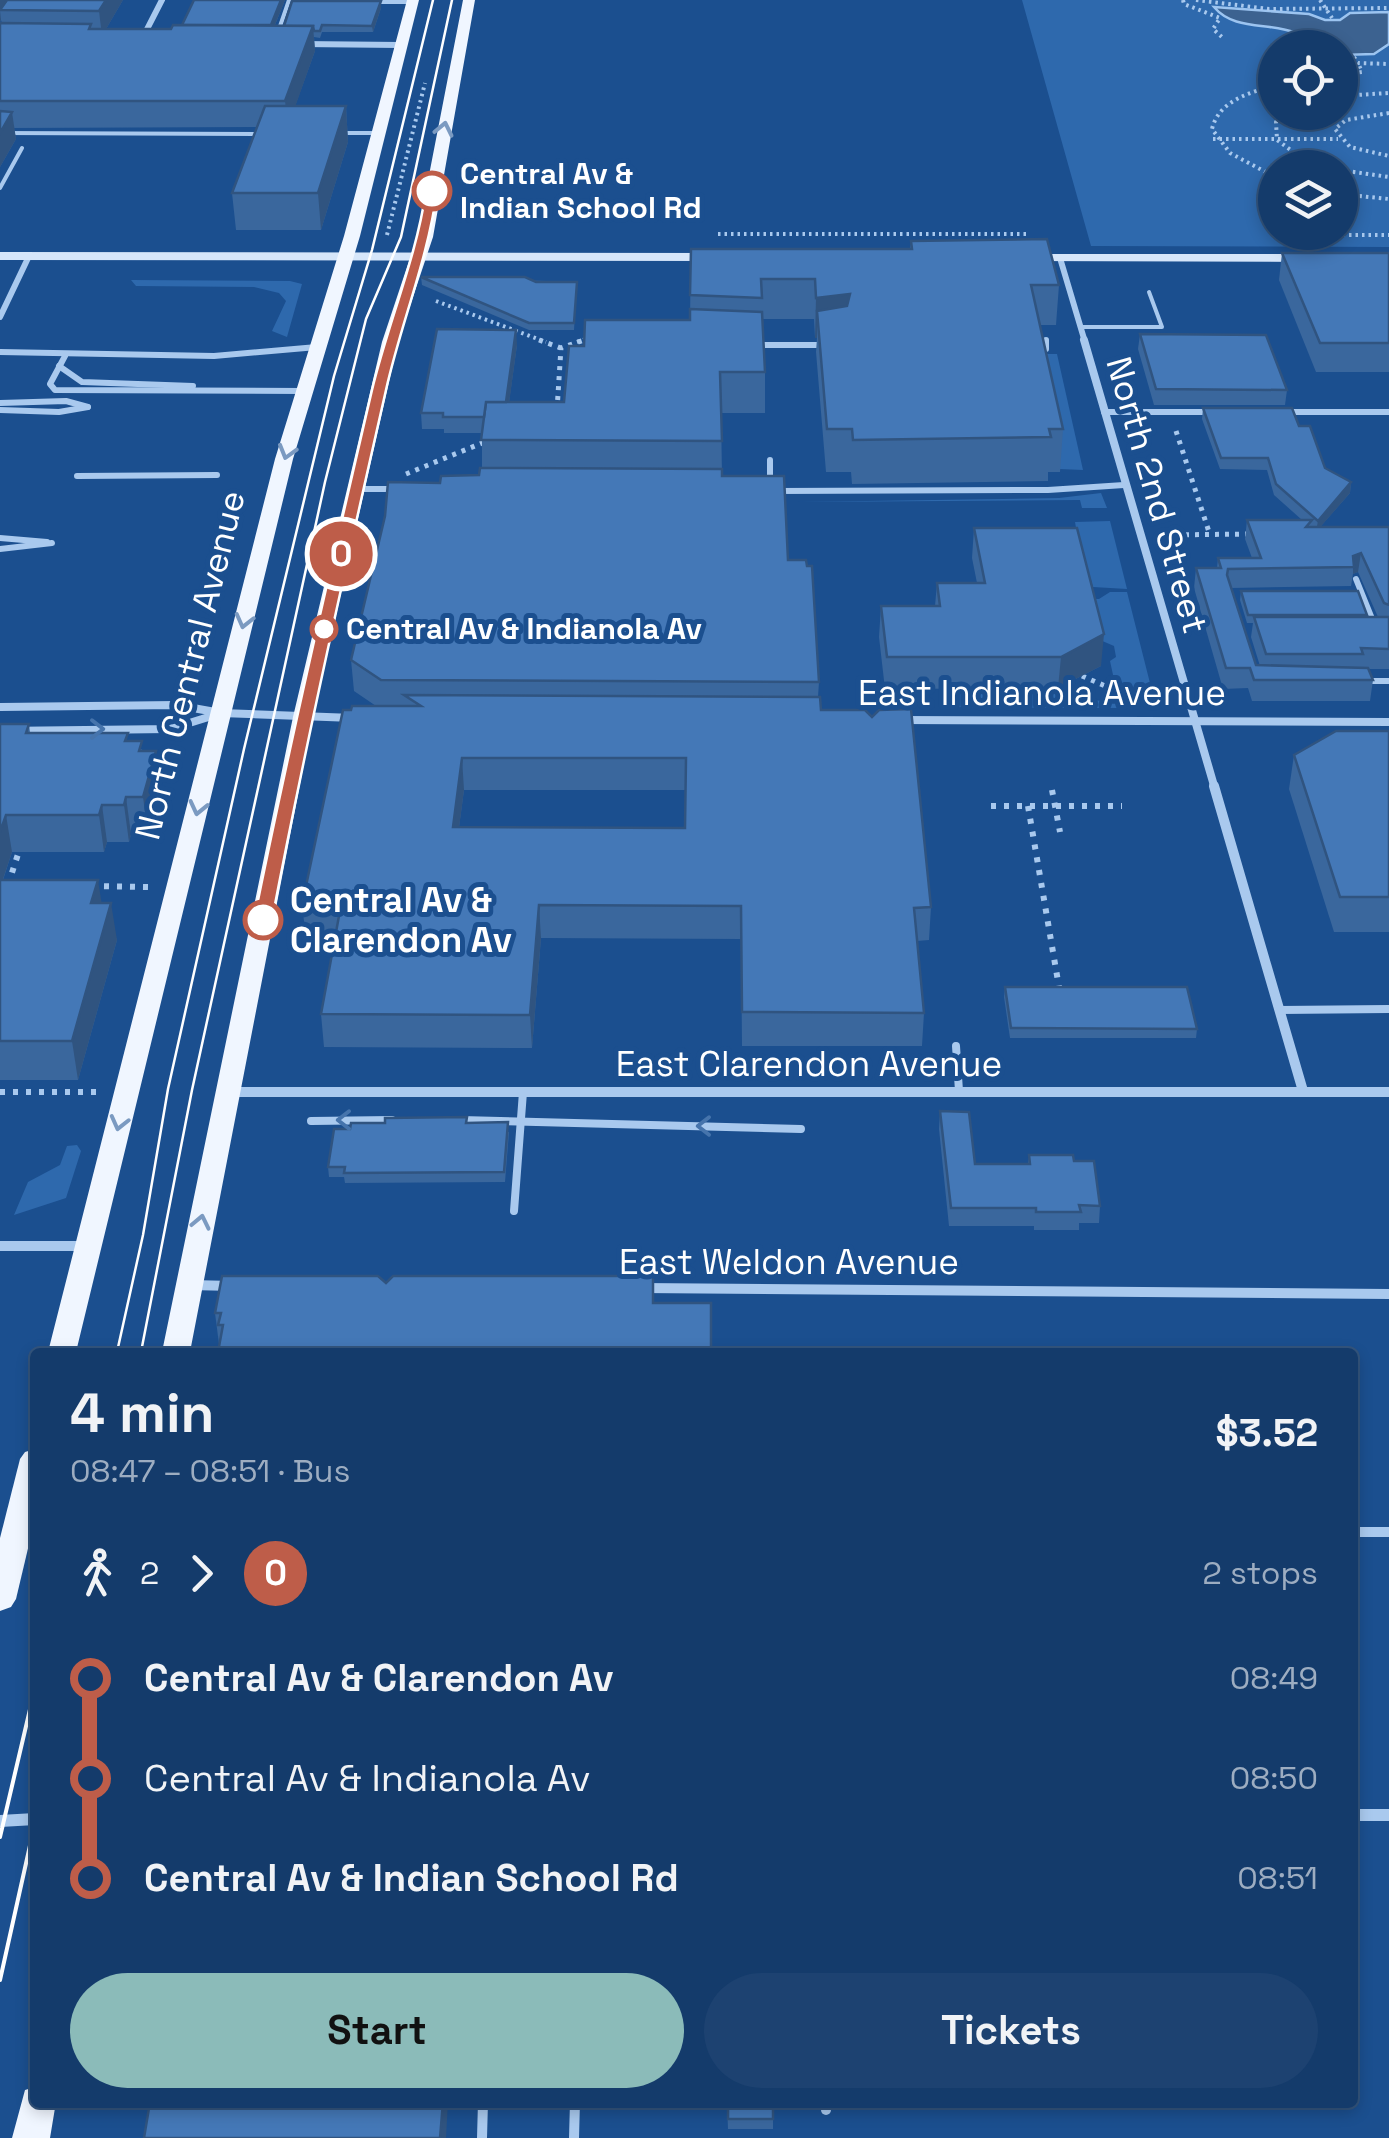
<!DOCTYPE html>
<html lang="en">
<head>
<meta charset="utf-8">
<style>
	:root { --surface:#143b6b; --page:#1d4271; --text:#f1f3f6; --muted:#9dadc1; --line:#33557e; --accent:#8bbbb9 }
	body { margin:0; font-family:"Space Grotesk",sans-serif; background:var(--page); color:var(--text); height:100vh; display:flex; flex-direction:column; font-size:38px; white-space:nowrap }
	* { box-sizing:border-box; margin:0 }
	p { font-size:32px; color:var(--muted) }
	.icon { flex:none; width:55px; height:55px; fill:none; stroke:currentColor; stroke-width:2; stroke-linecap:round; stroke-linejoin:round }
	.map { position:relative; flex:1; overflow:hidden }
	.sheet { position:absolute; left:30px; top:1348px; width:1328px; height:760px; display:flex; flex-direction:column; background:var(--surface); border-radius:10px; box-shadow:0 5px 15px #0003,0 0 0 2px var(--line) }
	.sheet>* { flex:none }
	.badge { padding:0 20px; border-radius:32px; font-size:35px; line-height:65px }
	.fabs { position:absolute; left:1258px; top:30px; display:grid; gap:20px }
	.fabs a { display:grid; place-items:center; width:100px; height:100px; border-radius:50%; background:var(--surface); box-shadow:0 5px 15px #0003,0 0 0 2px var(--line); font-size:50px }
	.map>.badge { position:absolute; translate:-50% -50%; box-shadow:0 0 0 5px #fff }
	.legs { display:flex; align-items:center; gap:15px; height:110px; padding:0 40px; font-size:32px }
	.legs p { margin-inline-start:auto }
	.headline { display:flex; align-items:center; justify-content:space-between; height:170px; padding:0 40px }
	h1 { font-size:55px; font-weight:800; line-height:75px }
	.action { display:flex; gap:20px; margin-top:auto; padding:20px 40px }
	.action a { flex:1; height:115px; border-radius:60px; background:var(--accent); color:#111; font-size:40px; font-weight:800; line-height:115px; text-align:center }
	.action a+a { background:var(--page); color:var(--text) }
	ul { padding:0 40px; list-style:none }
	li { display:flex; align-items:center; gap:35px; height:100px; font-size:38px }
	li i { display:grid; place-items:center; width:15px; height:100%; margin:0 12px; background:currentColor }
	li i::after { content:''; width:25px; height:25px; margin:-12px; border:8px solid; border-radius:50%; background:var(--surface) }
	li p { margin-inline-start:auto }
	li:first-child i { background:linear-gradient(#0000 50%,currentColor 0) }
	li:last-child i { background:linear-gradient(currentColor 50%,#0000 0) }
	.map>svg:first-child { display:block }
</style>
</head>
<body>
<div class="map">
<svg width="1389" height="2138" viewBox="0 0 1389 2138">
	<rect width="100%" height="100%" fill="#1b4f8f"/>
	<g fill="#2e69ad" fill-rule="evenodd">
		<path d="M1022,0H1389V247L1091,246ZM1275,48H1340V112H1275ZM1275,168H1340V232H1275Z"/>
		<polygon points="131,280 290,281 302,284 287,337 272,331 286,301 279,293 254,287 136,286"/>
		<polygon points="1027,354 1057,354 1083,470 1059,469"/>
		<polygon points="1101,493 1107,508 1082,508 1080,500 798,502 1059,498"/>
		<polygon points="1110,521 1127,589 1093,587 1091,580 1085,580 1075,522"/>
		<polygon points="1110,592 1127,592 1153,695 1149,703 1146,698 1115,684 1110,661 1116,657 1114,646 1100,640 1091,599 1099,599"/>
		<polygon points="942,692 1060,692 1086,700 1126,702 1127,708 944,707"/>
		<polygon points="77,1145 81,1151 66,1198 14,1215 28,1182 60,1165 67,1146"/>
	</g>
	<path fill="#3c6290" stroke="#9cc4f0" stroke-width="2.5" d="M1214,7L1309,14L1325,20H1340L1350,13L1389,12V44L1374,54L1342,55L1340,48C1320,48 1314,39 1296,33C1269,22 1234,31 1214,7Z"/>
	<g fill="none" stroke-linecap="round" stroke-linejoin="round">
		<g stroke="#a9c9ee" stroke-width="4" stroke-dasharray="2.5 4" stroke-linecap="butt">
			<polyline points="1183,0 1184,4 1220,18 1213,29 1223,38"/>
			<polyline points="1196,0 1269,9 1389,8"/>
			<polyline points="1320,0 1332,18"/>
			<polyline points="1354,57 1358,63 1389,64"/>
			<polyline points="1340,75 1362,72 1358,63"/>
			<path d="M1275,85C1250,93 1219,100 1212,129L1230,153L1275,177"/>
			<polyline points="1340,96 1389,93"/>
			<polyline points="1286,112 1276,122 1277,140 1299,156 1330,168"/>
			<polyline points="1389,113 1346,120 1335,129 1350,147 1389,156"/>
			<polyline points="1213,139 1338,139"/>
			<polyline points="1340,170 1389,177"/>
			<polyline points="1340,194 1389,199"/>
			<polyline points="718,234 1026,234"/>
			<polyline points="387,235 425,83"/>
			<polyline points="1310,235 1389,235"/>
			<polyline points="436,301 546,342"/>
			<polyline points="577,342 589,338"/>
		</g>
		<g stroke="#a9c9ee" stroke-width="5" stroke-dasharray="4 6" stroke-linecap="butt">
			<polyline points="539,340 561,348"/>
			<polyline points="557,410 561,348 584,340"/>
			<polyline points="1176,431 1210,535"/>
			<polyline points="406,474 487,441"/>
			<polyline points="1165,535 1250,534"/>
			<polyline points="1082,676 1131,697"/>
		</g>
		<g stroke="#a9c9ee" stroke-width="6" stroke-dasharray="5 8" stroke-linecap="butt">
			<polyline points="1052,790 1060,832"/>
			<polyline points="991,806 1122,806"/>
			<polyline points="1028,806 1060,993"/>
			<polyline points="8,885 21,845"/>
			<polyline points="91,886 148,887"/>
			<polyline points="0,1092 96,1092"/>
		</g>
		<g stroke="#a9c9ee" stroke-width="4">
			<polyline points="373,2 412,2"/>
			<polyline points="277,35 289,0"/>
			<polyline points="0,133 263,134"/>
			<polyline points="337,133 378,133"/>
			<polyline points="0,188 22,148"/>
			<polyline points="1080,327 1162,327 1149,292"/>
		</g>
		<g stroke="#a9c9ee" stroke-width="6">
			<polyline points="1046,340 1046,349"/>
			<polyline points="758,345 824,345"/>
			<polyline points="0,352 214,356 317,347"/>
			<polyline points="65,356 50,384 55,390 304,391"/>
			<polyline points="59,366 82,382 193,386"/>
			<polyline points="0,403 66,401 88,407"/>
			<polyline points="0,410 59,412 88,407"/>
			<polyline points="1104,412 1210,412"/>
			<polyline points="1284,412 1389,412"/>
			<polyline points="770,460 770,485"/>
			<polyline points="77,476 217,475"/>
			<polyline points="356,489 397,489"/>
			<polyline points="776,491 1048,490 1124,485"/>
			<polyline points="0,538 47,542"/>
			<polyline points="0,549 52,543"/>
			<polyline points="1356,579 1375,626"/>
			<polyline points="1363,681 1389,681"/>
		</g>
		<g stroke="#a9c9ee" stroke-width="8">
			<polyline points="1279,1010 1389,1009"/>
			<polyline points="956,1046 959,1091"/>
			<polyline points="461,1120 801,1129"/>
			<polyline points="311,1121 392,1120"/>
			<polyline points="514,1211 523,1092"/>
		</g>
		<g stroke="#a9c9ee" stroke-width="10">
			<polyline points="1352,1532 1389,1532"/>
			<polyline points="826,2102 826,2110"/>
			<polyline points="482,2138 483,2102"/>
			<polyline points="574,2138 575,2102"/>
		</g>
		<g stroke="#a9c9ee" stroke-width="6">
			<polyline points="142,39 162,0"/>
			<polyline points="301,44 400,45"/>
			<polyline points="1060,258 1085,342"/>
			<polyline points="0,317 29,256"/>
		</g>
		<g stroke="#a9c9ee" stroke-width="8">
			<polyline points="1084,340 1215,789"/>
			<polyline points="0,707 176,705 221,713 353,718"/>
			<polyline points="900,720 1389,722"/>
			<polyline points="0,731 170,729 215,715"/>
		</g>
		<g stroke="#a9c9ee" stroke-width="10">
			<polyline points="1214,786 1303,1091"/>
			<polyline points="230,1092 1389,1092"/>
			<polyline points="0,1246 89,1246"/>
			<polyline points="190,1285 233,1286"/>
			<polyline points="640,1288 1389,1294"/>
		</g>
		<g stroke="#a9c9ee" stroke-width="12">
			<polyline points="1352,1815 1389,1815"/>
			<polyline points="0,1821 35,1819"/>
		</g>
		<g fill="#d6e6fa" fill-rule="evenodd">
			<polygon points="0,252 718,253 724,257 718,261 0,260"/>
			<polygon points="1027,254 1308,254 1314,258 1308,262 1023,261 1023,255"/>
		</g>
		<g fill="#f0f6ff" fill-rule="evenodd">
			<polygon points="407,0 419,0 360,236 293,459 76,1352 48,1352 275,459 344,236"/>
			<polygon points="463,0 475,0 433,237 398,342 313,717 190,1352 162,1352 293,717 382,342 417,237"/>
			<polygon points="35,1449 35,1519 16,1599 11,1607 0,1611 0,1538 20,1459 25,1452"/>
			<polygon points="35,2087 35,2102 56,2102 50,2138 12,2138 25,2090"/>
		</g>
		<g stroke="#fff" stroke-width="2.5">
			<polyline points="117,1352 143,1235 168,1089 244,749 334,376 372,250 433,0"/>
			<polyline points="141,1352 192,1090 325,482 366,319 401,237 452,0"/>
		</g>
		<g stroke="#fff" stroke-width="4">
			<polyline points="0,1837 35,1688"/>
			<polyline points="0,1980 35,1823"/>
		</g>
	</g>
	<g fill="#3a679d" fill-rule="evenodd">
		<polygon points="0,0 123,0 106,29 171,29 182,25 194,0 285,0 275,25 284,26 381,1 381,8 373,32 322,32 320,38 314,37 315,51 295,106 346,106 348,142 321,230 236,230 232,193 257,127 14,128 16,139 0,167 0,23 2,23 1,20 0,22"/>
		<path d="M911,241L1059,285L1056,325H1040L1063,429L1060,472H1048V481L852,484L851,472H826L816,352L817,338H815L814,319H763L765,372V413H721L722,476L788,560L819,682L818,697L821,710L931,907L929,940L917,941L924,1013L922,1046H742L741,939L541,938L532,1048L324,1047L321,1014L335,937H306L302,905L351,710L376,706L354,691L351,660L440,483L479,475L482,468V433H444V429H422L421,413L517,345L509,402H564L584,346L690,320L691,249H910ZM464,790H685V828L459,827Z"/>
		<polygon points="1282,253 1389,253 1389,372 1316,372 1279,280"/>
		<polygon points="421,277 577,282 574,330 529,330 422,285"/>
		<polygon points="1140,334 1287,390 1285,405 1154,405 1138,349"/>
		<path d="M1203,408L1299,426L1325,468L1351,482L1350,493L1320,527H1389V669H1369L1373,680L1370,701H1252L1248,688L1223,689L1194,588L1196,568H1217L1218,558H1252L1245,539L1247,520H1302L1274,495L1267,470L1220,469L1202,419ZM1358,572L1378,617H1367V615L1241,591L1240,600L1247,623H1253L1251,637L1260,666L1256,665L1231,588L1351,586L1353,574Z"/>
		<polygon points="974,528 1101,666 1058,688 885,689 879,637 881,606 935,606 937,583 977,583 972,558"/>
		<polygon points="0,724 29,724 30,733 129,741 144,751 161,787 148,834 131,834 129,842 107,842 104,852 12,852 3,880 101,903 117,940 78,1080 0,1080"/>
		<polygon points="1389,731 1389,932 1334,932 1289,789 1294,755"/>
		<polygon points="1005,987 1197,1029 1196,1038 1010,1038 1004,997"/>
		<polygon points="940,1111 975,1164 1028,1164 1029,1155 1074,1161 1100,1206 1099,1223 1079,1223 1079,1230 1034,1230 1034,1226 949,1226 939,1129"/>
		<polygon points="467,1123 509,1132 505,1182 345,1183 344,1177 329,1177 328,1167"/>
		<polygon points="653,1276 653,1303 219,1344 215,1313 386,1283"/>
		<polygon points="727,2102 773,2102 773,2129 728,2129"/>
	</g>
	<g fill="#305480">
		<polygon points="0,0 15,0 0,10 1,20 0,22"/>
		<polygon points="106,0 123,0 102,36 99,11"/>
		<polygon points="281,0 285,0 270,37 270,28"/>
		<polygon points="381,1 381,8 373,32 372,26"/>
		<polygon points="313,26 315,51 288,127 285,101"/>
		<polygon points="346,106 348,142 321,230 318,193"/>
		<polygon points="12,112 16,139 0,167 0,133"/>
		<polygon points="850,294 849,335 817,311 817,338 815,338 816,298"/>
		<polygon points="516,330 517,345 505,433 504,417"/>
		<polygon points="1351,482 1350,493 1316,532 1318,521"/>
		<polygon points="1361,553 1358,572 1353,574 1353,556"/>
		<polygon points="1104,634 1101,666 1058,688 1061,657"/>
		<polygon points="156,751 161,787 148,834 143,797"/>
		<polygon points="462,758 464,790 455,859 453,827"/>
		<polygon points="126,797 131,834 129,842 124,805"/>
		<polygon points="102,805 107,842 104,852 99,815"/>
		<polygon points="6,815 12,852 0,888 0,832"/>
		<polygon points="98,880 104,918 91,903"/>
		<polygon points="111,903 117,940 78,1080 72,1041"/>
		<polygon points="539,905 541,938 532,1048 530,1015"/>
		<polygon points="443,2102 448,2102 446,2138 440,2138"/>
	</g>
	<g fill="#4478b7" stroke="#305480" stroke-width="2.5" fill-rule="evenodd">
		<polygon points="7,0 106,0 99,11 0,10"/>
		<polygon points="194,0 281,0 271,25 182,25"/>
		<polygon points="292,1 381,1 372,26 322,25 320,31 314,31 313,26 284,26"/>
		<polygon points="0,23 91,24 89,29 171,29 173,25 313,26 285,101 0,101"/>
		<polygon points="265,106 346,106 318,193 232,193"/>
		<polygon points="0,111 12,112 0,133"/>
		<polygon points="1047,239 1059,285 1031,285 1063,429 1049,429 1051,437 853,440 852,429 827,429 817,311 847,306 850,294 816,298 815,279 761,279 762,298 690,295 691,249 912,249 911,241"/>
		<polygon points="1282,253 1389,253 1389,343 1320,343"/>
		<polygon points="421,277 525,277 536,282 577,282 574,323 529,323"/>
		<polygon points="690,309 762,312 765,372 720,372 722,441 481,440 486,402 564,402 569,346 584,346 585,320 690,320"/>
		<polygon points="437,329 516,330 506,402 486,402 484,417 443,417 443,413 421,413"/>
		<polygon points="1140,334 1266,335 1287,390 1156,389"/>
		<polygon points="1203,408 1292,408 1299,426 1310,426 1325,468 1351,482 1318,521 1276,484 1268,458 1221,458"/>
		<polygon points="480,468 722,469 722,476 784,476 788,560 806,560 807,566 812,566 819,682 381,680 351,660 385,516 388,482 440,483 441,476 479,475"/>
		<polygon points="1247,520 1312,520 1306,527 1389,527 1389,605 1384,603 1361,553 1353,556 1354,567 1228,569 1227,575 1256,665 1368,668 1373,680 1254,680 1250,668 1226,668 1196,568 1221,568 1218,558 1261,558"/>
		<polygon points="974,528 1077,528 1104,634 1061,657 887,657 881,606 940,606 937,583 985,583"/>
		<polygon points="1241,591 1358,591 1367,615 1248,615"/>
		<polygon points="1254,617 1389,617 1389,649 1361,648 1363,654 1266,654"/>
		<path d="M404,695L820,697L821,710H865L872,717L879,710L911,709L931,907L914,908L924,1013L742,1012L741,906L539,905L530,1015L321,1014L341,905H302L343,710H351L352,706H421ZM462,758H686L685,828L453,827Z"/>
		<polygon points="0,724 29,724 26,733 128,733 125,741 142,741 139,751 156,751 143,797 126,797 124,805 102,805 99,815 6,815 0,832"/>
		<polygon points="1336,731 1389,731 1389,897 1340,897 1294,755"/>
		<polygon points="0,880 98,880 91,903 111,903 72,1041 0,1041"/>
		<polygon points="1005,987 1187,987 1197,1029 1011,1028"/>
		<polygon points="940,1111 969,1112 975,1164 1030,1164 1029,1155 1073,1155 1074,1161 1094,1161 1100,1206 1079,1205 1081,1212 1036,1212 1036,1208 951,1208"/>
		<polygon points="467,1117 466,1123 508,1122 504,1172 344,1173 345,1167 328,1167 334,1129 350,1129 351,1123 385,1123 385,1118"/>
		<polygon points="222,1276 378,1276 386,1283 393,1276 653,1276 653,1303 711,1303 711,1352 218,1352 223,1325 218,1325 221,1313 215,1313"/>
		<polygon points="150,2102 443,2102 440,2138 144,2138"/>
		<rect x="728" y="2102" width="45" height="17"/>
	</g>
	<defs><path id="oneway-chevron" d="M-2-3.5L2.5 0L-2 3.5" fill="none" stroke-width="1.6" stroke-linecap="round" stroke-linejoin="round" transform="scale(2.5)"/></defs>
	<g stroke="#7b9ac1">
		<use href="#oneway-chevron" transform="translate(444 129) rotate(-78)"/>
		<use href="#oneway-chevron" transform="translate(287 452) rotate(106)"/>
		<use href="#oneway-chevron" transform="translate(244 621) rotate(104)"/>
		<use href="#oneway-chevron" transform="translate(198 808) rotate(103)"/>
		<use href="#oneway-chevron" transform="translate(119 1123) rotate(104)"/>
		<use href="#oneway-chevron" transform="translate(201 1222) rotate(-78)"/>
	</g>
	<g stroke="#4674ac">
		<use href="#oneway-chevron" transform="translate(97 729)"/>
		<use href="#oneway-chevron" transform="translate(344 1120) rotate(180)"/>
		<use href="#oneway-chevron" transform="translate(704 1126) rotate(-180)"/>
	</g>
	<path fill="#be5d49" stroke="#fff" stroke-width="2.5" d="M432,188L437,191C428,259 401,323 386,390C346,566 306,742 272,920L263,925L254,920C290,742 331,566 372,390C388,323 416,259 426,191Z"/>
	<g fill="#fff" stroke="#be5d49" stroke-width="5">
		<circle cx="432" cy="191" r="18"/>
		<circle cx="324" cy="629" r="12"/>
		<circle cx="263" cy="920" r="18"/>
	</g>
	<g text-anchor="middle" stroke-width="10" stroke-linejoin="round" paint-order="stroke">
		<g font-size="30" font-weight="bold" fill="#fff" stroke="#1b4f8f" text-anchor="start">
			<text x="460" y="184">Central Av &amp;<tspan x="460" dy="34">Indian School Rd</tspan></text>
			<text x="346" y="639">Central Av &amp; Indianola Av</text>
		</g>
		<g font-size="35" fill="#fff" stroke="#1b4f8f">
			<text transform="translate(1157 495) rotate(74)" y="12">North 2nd Street</text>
			<text transform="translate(190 665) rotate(-76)" y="12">North Central Avenue</text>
			<text x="1042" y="705">East Indianola Avenue</text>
			<text x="809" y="1076">East Clarendon Avenue</text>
			<text x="789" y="1274">East Weldon Avenue</text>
		</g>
		<g font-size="35" font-weight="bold" fill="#fff" stroke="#1b4f8f" text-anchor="start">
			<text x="290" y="912">Central Av &amp;<tspan x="290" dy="40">Clarendon Av</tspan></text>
		</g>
	</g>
</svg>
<div class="fabs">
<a><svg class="icon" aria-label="locate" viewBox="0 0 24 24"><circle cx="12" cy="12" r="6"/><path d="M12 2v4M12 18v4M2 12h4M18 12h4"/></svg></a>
<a><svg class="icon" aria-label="layers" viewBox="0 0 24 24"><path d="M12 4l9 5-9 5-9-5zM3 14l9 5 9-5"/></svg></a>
</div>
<b class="badge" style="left:341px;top:554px;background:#be5d49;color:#fff">0</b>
<section class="sheet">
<div class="headline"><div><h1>4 min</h1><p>08:47 – 08:51 · Bus</p></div><b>$3.52</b></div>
<div class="legs"><svg class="icon" aria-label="walk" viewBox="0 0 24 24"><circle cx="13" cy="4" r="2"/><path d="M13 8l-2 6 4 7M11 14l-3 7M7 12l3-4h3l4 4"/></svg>2<svg class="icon" aria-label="forward" viewBox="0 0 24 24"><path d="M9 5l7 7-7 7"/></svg><b class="badge" style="background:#be5d49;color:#fff">0</b><p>2 stops</p></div>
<ul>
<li><i style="color:#be5d49"></i><b>Central Av &amp; Clarendon Av</b><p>08:49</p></li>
<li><i style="color:#be5d49"></i><span>Central Av &amp; Indianola Av</span><p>08:50</p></li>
<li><i style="color:#be5d49"></i><b>Central Av &amp; Indian School Rd</b><p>08:51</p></li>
</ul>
<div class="action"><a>Start</a><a>Tickets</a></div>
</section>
</div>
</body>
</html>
